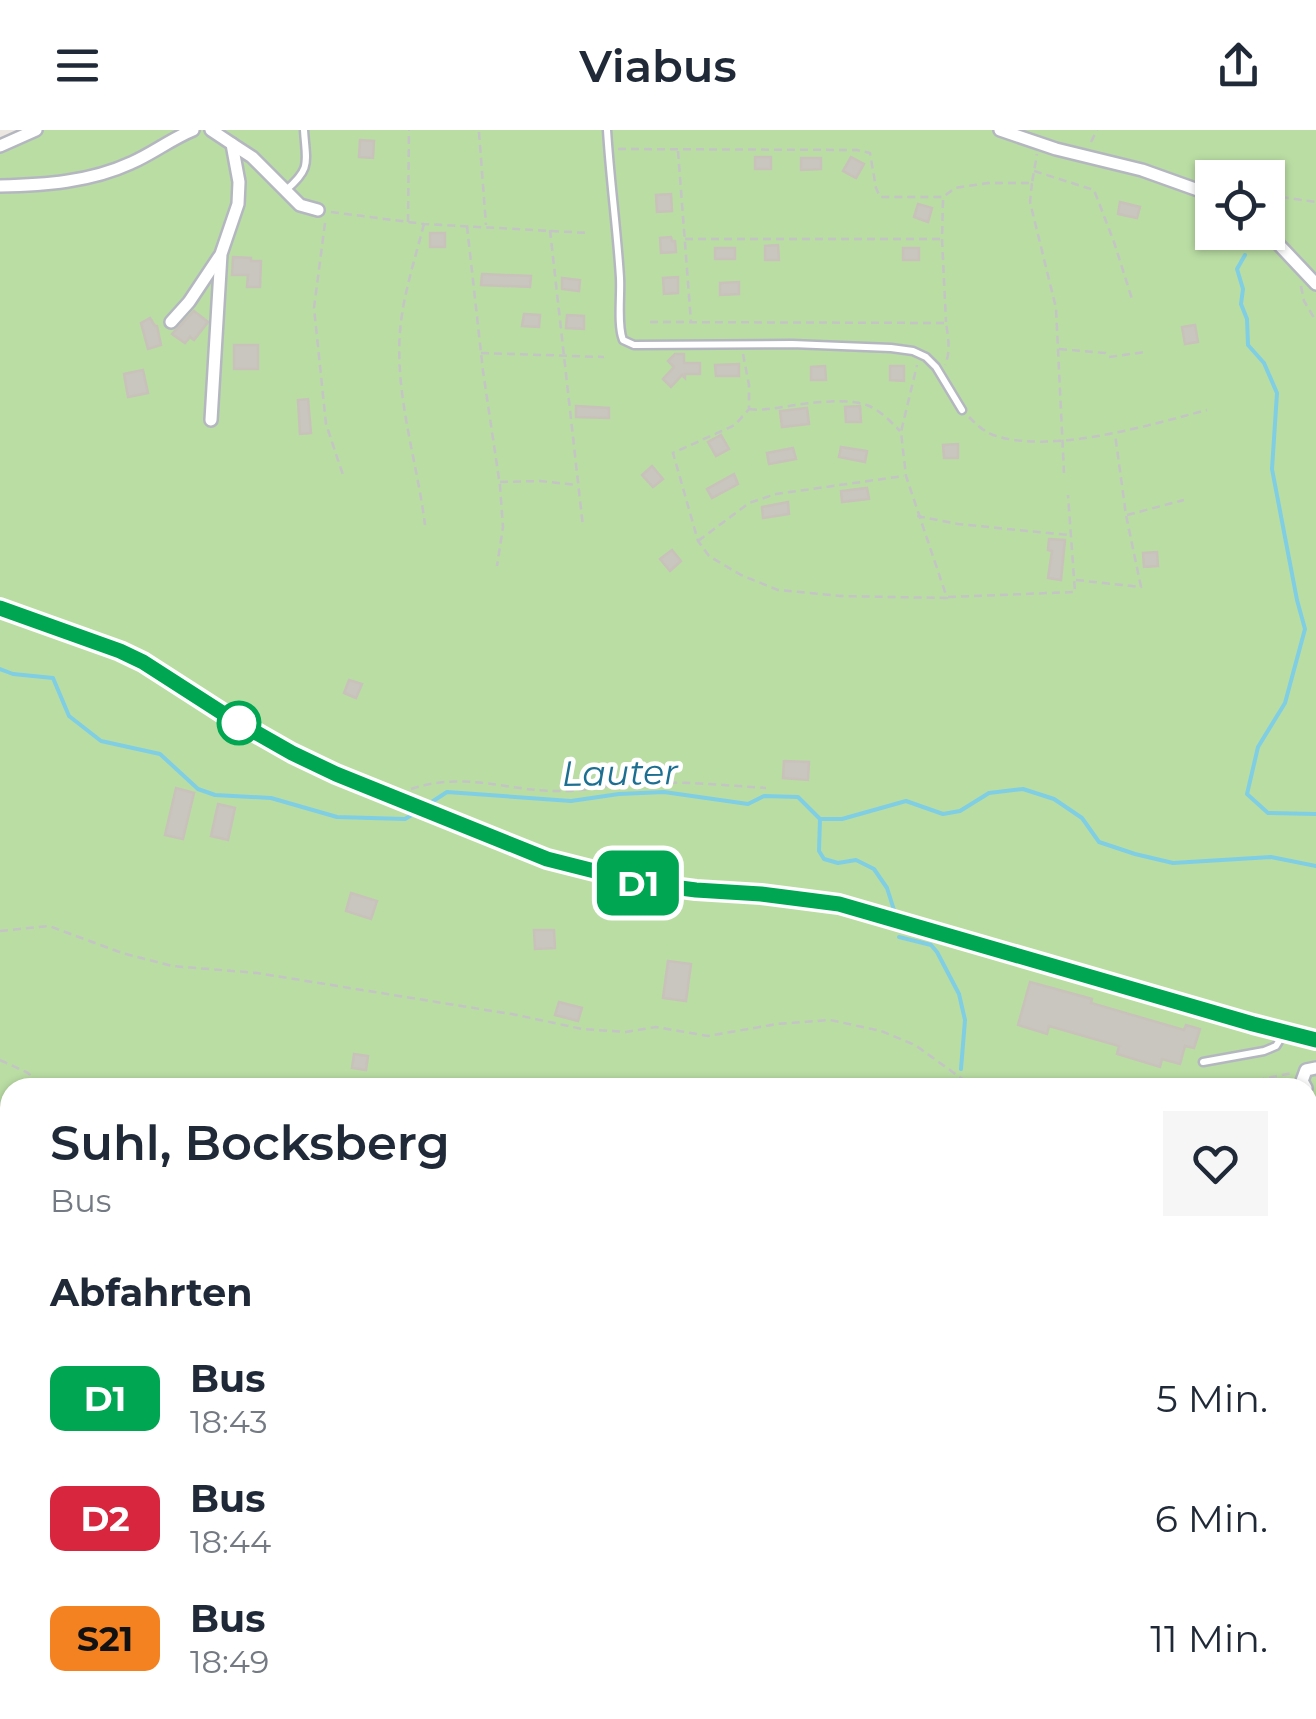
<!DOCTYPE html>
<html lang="de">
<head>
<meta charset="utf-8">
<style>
	:root { --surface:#fff; --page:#f6f6f7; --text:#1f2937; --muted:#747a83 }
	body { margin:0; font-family:Montserrat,sans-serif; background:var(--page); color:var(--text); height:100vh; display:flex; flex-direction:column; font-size:38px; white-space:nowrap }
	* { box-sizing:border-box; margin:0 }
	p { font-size:32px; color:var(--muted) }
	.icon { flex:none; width:55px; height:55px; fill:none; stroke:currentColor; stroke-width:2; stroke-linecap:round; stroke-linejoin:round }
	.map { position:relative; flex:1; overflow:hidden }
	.details { position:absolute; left:0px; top:948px; width:1318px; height:642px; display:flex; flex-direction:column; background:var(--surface); border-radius:30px 30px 0 0; box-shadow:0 2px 8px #0004 }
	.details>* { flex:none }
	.badge { padding:0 20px; border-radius:15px; font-size:35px; line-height:65px }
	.fabs { position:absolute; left:1195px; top:30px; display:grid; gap:20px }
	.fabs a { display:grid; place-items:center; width:90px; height:90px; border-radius:0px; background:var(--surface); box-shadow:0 2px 8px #0004; font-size:50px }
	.map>.badge { position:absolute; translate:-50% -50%; box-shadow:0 0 0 5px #fff }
	h2 { padding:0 50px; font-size:38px; line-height:90px }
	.round { display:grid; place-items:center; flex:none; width:105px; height:105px; border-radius:0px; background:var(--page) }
	.head { display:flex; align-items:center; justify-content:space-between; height:170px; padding:0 50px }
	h1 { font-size:48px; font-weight:600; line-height:75px }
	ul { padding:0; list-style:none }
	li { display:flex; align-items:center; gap:30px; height:120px; padding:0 50px }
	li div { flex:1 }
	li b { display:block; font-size:38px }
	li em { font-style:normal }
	li .badge { min-width:110px; font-weight:700; text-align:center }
	header { display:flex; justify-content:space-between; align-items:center; height:130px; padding:0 50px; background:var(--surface); font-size:45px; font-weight:600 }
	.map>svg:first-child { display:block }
</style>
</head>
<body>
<header><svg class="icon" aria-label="menu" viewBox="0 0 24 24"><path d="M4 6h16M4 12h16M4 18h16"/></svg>Viabus<svg class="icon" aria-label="share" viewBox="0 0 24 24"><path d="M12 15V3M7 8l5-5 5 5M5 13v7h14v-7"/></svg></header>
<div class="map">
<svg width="1316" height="1589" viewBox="0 0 1316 1589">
	<rect width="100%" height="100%" fill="#ede7e1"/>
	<path fill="#badda4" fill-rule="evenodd" d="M36,0H1316V1589H0V16ZM1212,48H1268V102H1212ZM10,958H1308V1580H10Z"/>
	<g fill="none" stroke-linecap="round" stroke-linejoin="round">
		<g stroke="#80cee3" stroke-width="4">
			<polyline points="1245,125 1237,139 1243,159 1241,174 1247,189 1248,215 1264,233 1277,263 1272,339 1297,470 1305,499 1285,573 1258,617 1247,664 1268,683 1316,684"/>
			<polyline points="0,539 13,544 53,548 69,586 101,611 160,624 198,659 215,665 271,668 337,687 405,689 415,683"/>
			<polyline points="427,675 447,662 571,671 619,664 664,662 748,674 764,666 798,667 820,689 842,689 906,671 943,684 960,681 989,663 1023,659 1054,669 1082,688 1099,712 1135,724 1173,733 1271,727 1316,736"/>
			<polyline points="820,689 819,721 824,729 838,733 856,730 874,739 887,758 894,780"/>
			<polyline points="899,807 931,815 937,822 959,864 965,890 961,939"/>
			<polyline points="1308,1204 1315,1218 1308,1226"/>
			<polyline points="1308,1261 1316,1267"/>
		</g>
	</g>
	<g fill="#c9c5bf" stroke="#c8c2ba" stroke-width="2.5">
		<polygon points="360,10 374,11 373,28 359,27"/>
		<rect x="755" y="27" width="16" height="12"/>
		<polygon points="851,27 864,34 856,48 843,41"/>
		<polygon points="801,28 821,28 821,39 801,40"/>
		<polygon points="671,64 672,81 657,82 656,65"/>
		<polygon points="1120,72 1140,77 1137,88 1118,84"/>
		<polygon points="918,74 932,78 928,92 914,87"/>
		<rect x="430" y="103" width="15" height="14"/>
		<polygon points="671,107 672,111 675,111 676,122 661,123 660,108"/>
		<polygon points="778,115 779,130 765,130 765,116"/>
		<rect x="715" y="118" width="20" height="11"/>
		<rect x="903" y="118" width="16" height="12"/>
		<polygon points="233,127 251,128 251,131 261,131 260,157 247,157 248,145 232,145"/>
		<polygon points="482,144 531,146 530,157 481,155"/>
		<polygon points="678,147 678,163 664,164 663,148"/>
		<polygon points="562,148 580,150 579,161 562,159"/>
		<polygon points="739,152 739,164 720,165 720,153"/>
		<polygon points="194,181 208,192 194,210 190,207 185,213 172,204"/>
		<polygon points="524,184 540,185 539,197 522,196"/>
		<polygon points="567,185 584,186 584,199 566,198"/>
		<polygon points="150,188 155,196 157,196 161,215 148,219 141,193"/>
		<polygon points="1195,195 1198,212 1185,214 1182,197"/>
		<rect x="234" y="215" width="24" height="24"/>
		<polygon points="675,224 684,224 684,233 700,233 700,244 685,244 685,248 682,245 671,257 663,249 674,237 668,231"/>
		<polygon points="739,234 739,246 716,246 715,235"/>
		<polygon points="825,236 826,250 811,250 811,237"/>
		<polygon points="890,236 904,236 904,251 890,250"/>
		<polygon points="143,240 148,263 128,267 124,244"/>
		<polygon points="308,269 311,303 300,304 298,270"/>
		<polygon points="576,276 609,278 609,288 576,287"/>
		<polygon points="860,276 861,292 846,292 845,277"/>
		<polygon points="807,278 809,294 782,297 780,281"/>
		<polygon points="721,305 729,319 716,326 708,312"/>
		<polygon points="958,314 958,328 944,328 943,315"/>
		<polygon points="841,317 867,321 865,332 839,327"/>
		<polygon points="793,318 796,329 769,334 767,323"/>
		<polygon points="652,336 663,349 653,357 642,345"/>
		<polygon points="734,344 738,354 712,368 707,359"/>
		<polygon points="867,358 869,369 842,372 841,361"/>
		<polygon points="788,372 789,384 763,388 762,377"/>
		<polygon points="1049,409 1065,410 1061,450 1048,448 1052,421 1048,420"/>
		<polygon points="672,420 681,431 670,441 660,429"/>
		<polygon points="1157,422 1158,436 1144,437 1143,423"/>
		<polygon points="349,550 362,554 356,568 344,563"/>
		<polygon points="784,631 809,632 808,650 783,648"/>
		<polygon points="176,658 194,663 183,709 165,705"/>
		<polygon points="218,674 235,678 228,710 211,706"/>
		<polygon points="351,763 377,771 371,789 346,781"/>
		<polygon points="534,800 554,800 555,818 535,819"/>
		<polygon points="668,831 691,834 686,871 663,868"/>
		<polygon points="1030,852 1092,869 1091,873 1184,900 1186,895 1200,899 1194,918 1185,916 1180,934 1162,929 1160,937 1117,924 1119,916 1049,896 1047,904 1018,895"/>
		<polygon points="559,872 582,878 578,891 555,885"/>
		<polygon points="354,924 368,926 366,940 352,938"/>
	</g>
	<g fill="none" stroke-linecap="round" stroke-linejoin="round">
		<defs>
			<g id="service">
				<path d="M607,0C610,49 617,99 620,148C621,166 617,195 623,210L634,215L792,214L891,218L913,221L926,227L936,237L962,280"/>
				<path d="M286,60C312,38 306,32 304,0"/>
				<polyline points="1203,932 1264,921 1276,916 1284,903"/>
			</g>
			<g id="minor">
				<polyline points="211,0 232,14 239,52 238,74 221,124 211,290"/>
				<polyline points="1000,0 1056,19 1142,40 1212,65"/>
				<polyline points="232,14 252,27 300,75 318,80"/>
				<polyline points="0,16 36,0"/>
				<path d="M0,56C44,55 90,52 131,33C152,24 171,9 193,0"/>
				<polyline points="1267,102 1316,154"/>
				<polyline points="171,192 189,172 219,127"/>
				<polyline points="1306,958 1302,951 1306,940 1316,938"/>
			</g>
			<polyline id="tertiary" points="0,478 120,521 143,532 227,587 293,623 336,644 547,729 642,753 696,760 761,764 839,774 1253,894 1316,910"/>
		</defs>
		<use href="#service" stroke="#b4b7bf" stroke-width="11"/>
		<use href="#minor" stroke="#b4b7bf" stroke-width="16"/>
		<use href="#tertiary" stroke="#b4b7bf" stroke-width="19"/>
		<g stroke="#c4c4c4" stroke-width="2.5" stroke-dasharray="8 5" stroke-linecap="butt">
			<polyline points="479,2 486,95"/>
			<polyline points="1091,12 1097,0"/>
			<polyline points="618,19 857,20 870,23 876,58 880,67 943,67 955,58 988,53 1032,53 1037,24"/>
			<polyline points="678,21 691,192"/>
			<polyline points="1034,41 1094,60 1114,112 1132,169"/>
			<polyline points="1032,53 1030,72 1056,178 1064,343"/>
			<polyline points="1268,65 1316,72"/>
			<polyline points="943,70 942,109 946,192"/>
			<polyline points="331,82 424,94 588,103"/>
			<polyline points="408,92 409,0"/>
			<polyline points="325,93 314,178 326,294 344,348"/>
			<path d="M424,94C415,129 403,165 400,201C395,267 417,330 425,395"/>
			<polyline points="467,96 483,241 500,356 503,397 497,436"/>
			<polyline points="550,100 583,397"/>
			<polyline points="685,109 942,109"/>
			<polyline points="1301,156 1304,171 1316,191"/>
			<path d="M650,192L946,193C948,206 951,222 945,235"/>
			<polyline points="1059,219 1105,223 1109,227 1145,222"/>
			<polyline points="481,223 604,227"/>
			<polyline points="743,224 749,255 749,279 735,295 673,323 698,411 709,426 741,445 778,460 840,466 947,468 906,346 901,302 917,235"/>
			<path d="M749,279C762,281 775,278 789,276C809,273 850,267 869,276C881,281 891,292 900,301"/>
			<path d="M969,287C976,294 983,301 993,305C1052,325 1149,295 1207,280"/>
			<polyline points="500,352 540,351 577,355"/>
			<polyline points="1127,385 1184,370"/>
			<polyline points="917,386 958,394 1068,405"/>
			<polyline points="698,411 749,373 776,364 904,346"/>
			<polyline points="1076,450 1141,457 1126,385 1115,304"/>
			<polyline points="948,467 1075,462 1068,365"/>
			<path d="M411,659C469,640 510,663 565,661C586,661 606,655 627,654C673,650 720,655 766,658"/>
			<polyline points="0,801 49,796 122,823 172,836 257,843 517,885 582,899 626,902 656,897 708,906 777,894 830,890 881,901 915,915 975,958"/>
			<polyline points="0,930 28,943 45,958"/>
			<polyline points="1205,958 1238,954 1292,943"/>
			<polyline points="0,1292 10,1290"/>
			<polyline points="1308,1312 1316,1312"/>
			<polyline points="420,1580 436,1589"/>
			<polyline points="937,1580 974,1584 982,1589"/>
			<polyline points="0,1581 26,1585 38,1580"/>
		</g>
		<use href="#service" stroke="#fff" stroke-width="6"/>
		<use href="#minor" stroke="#fff" stroke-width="11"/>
		<use href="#tertiary" stroke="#fff" stroke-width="14"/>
	</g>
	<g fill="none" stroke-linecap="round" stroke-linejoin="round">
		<defs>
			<polyline id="line" points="0,478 120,521 143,532 227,586 292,623 336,644 547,729 642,753 696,760 761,764 839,774 1253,894 1316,910"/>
		</defs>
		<use href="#line" stroke="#fff" stroke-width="22"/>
		<use href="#line" stroke="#00a651" stroke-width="15"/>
	</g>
	<circle fill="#fff" stroke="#00a651" stroke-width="5" cx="239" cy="593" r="20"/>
	<g text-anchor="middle" stroke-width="9" stroke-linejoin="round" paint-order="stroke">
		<g font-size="35" font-style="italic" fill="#1c6f91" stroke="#fff">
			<text transform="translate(620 643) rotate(-1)" y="12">Lauter</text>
		</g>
	</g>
</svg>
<div class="fabs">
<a><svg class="icon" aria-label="locate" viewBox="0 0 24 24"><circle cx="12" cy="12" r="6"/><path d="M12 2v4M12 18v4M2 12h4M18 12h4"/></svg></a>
</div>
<b class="badge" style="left:638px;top:753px;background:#00a651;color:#fff">D1</b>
<section class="details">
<div class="head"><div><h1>Suhl, Bocksberg</h1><p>Bus</p></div><a class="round"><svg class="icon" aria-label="heart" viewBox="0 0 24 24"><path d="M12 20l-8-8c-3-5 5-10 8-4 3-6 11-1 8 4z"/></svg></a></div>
<h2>Abfahrten</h2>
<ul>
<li><span class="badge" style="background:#00a651;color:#fff">D1</span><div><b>Bus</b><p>18:43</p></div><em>5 Min.</em></li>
<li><span class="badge" style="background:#d7263d;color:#fff">D2</span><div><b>Bus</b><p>18:44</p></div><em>6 Min.</em></li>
<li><span class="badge" style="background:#f58220;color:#111">S21</span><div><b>Bus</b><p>18:49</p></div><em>11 Min.</em></li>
</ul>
</section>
</div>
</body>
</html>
